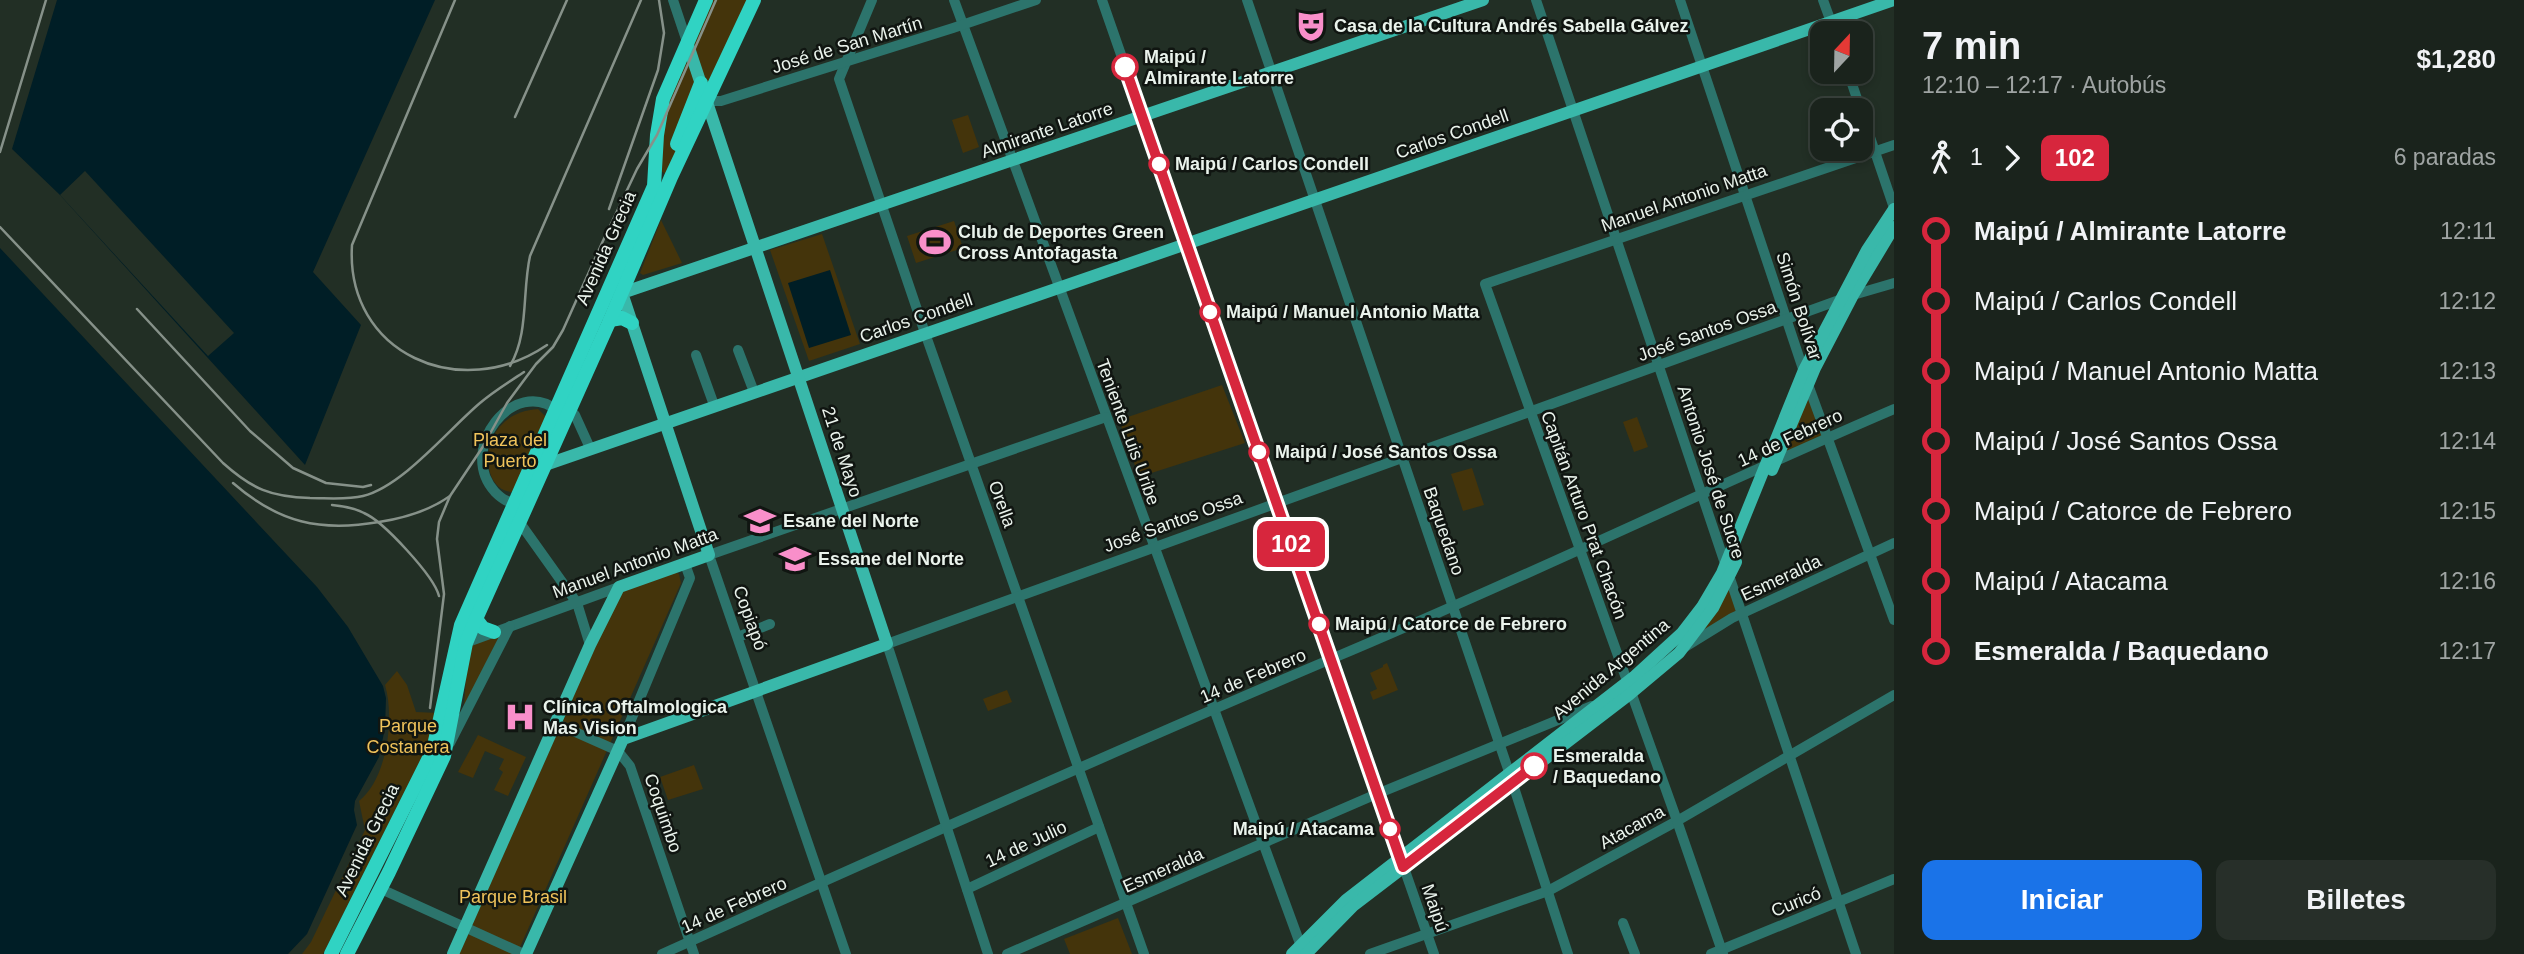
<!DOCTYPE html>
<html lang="es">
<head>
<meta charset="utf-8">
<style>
	:root { --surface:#1a231c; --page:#272f29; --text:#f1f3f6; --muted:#9fa4a3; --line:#38403b; --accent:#1a73e8 }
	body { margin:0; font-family:Arial,sans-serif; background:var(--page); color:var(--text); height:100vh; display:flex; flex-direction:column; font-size:26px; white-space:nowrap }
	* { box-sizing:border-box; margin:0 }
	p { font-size:23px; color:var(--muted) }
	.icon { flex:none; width:38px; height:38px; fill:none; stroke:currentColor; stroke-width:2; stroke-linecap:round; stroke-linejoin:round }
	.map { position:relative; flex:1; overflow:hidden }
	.side { display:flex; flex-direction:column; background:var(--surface); width:630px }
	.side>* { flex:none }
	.badge { padding:0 14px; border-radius:10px; font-size:24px; line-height:46px }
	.needle { width:46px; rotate:22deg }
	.controls { position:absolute; left:1810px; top:21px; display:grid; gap:14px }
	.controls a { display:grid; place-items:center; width:63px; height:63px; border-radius:14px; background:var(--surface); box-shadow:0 4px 10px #0003,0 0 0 2px var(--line); font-size:35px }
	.map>.badge { position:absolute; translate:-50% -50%; box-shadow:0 0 0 4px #fff }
	.legs { display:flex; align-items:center; gap:10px; height:77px; padding:0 28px; font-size:23px }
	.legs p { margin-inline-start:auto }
	.head { display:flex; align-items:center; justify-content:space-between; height:119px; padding:0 28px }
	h1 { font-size:38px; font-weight:600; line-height:52px }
	.cta { display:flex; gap:14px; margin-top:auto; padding:14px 28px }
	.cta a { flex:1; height:80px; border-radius:14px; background:var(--accent); color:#fff; font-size:28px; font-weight:600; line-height:80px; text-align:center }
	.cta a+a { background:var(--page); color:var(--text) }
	ul { padding:0 28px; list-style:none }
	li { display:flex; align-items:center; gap:24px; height:70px; font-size:26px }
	li i { display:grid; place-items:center; width:10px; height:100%; margin:0 9px; background:currentColor }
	li i::after { content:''; width:18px; height:18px; margin:-9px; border:5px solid; border-radius:50%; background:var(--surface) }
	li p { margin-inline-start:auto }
	li:first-child i { background:linear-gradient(#0000 50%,currentColor 0) }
	li:last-child i { background:linear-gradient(currentColor 50%,#0000 0) }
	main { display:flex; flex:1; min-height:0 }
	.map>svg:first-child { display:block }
</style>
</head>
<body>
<main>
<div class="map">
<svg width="1894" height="954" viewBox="0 0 1894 954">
	<rect width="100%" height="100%" fill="#222f25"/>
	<g fill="#44340b">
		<polygon points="710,0 753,0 671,177 661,171 664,122 670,89"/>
		<polygon points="968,115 979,147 963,153 952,120"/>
		<polygon points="661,220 682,263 643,275 640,273"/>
		<polygon points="954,221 963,248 916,263 907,236"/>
		<polygon points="822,234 860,344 809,361 770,250"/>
		<polygon points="1808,383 1827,438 1776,461"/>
		<polygon points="1222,385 1245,443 1139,477 1119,420"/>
		<path d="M538,409L547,418L514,492C477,493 475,413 538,409Z"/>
		<polygon points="1637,417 1648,447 1634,452 1623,422"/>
		<polygon points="1472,468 1484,505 1463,511 1451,474"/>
		<polygon points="673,571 679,574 681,583 517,954 459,954 621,589"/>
		<polygon points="1728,586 1737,610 1703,631"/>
		<polygon points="500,635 464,707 468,646"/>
		<polygon points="1387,663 1398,690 1373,700 1370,692 1377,689 1370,673 1383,667 1383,665"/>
		<path d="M397,671L407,685L416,712L438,713L432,737L323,954H302L311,942L365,830L359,801C387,779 395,718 385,685Z"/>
		<polygon points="1007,690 1012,702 988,711 983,699"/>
		<polygon points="478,735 526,757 508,796 494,790 503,772 499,769 504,759 485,751 473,778 458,772"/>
		<polygon points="694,765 703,789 668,800 660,777"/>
		<polygon points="1118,918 1132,954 1070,954 1064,939"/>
	</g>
	<g fill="#001e26">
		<polygon points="57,0 435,0 313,272 361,325 305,465 60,195 12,149"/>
		<polygon points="0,248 317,587 348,627 383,686 386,698 385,728 379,757 355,801 354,810 357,825 307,934 288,954 0,954"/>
		<polygon points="830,270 851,335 809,348 788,283"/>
	</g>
	<polygon fill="#222f25" points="85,171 234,333 208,356 60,195"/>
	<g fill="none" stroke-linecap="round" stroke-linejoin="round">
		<g stroke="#2c746c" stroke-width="10">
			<polyline points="673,0 687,42"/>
			<polyline points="872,0 839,79 925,333 1144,954"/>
			<polyline points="954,0 1302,949"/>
			<polyline points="1102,0 1434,954"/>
			<polyline points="1247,0 1508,769 1568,954"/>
			<polyline points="1536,0 1856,954"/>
			<polyline points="1680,0 1810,390 1894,620"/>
			<polyline points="1823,0 1835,33"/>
			<polyline points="1848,72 1894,208"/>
			<polyline points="707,101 721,101 953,28 1036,0"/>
			<polyline points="738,350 754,392"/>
			<polyline points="696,355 714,405"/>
			<polyline points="570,410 575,415 590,448"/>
			<path d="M519,502C509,504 502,499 495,492C456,449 514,375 558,411"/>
			<polyline points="520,523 577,603 590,645"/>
			<polyline points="738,637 770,624"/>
			<polyline points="465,643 619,587"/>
			<polyline points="1685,647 1732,618 1894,543"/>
			<polyline points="555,723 618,751 630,766 694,954"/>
			<polyline points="623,739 690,578 685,564"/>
			<polyline points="450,743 510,626"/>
			<polyline points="381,889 524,954"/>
			<polyline points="967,889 1099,827"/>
			<polyline points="1623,923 1635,954"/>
			<path d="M662,954C884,854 1107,754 1331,659C1520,580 1705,490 1894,409"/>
			<polyline points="846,954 709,555 1106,417"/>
			<polyline points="988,954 887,644 1853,295 1894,283"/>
			<polyline points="1007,954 1372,796 1592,706"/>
			<polyline points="1370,954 1548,891 1677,821 1894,695"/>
			<polyline points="1711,954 1894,879"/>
			<polyline points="1723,954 1675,815 1485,284 1894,145"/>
		</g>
		<g stroke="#39b8aa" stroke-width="12">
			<polyline points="545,465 1894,0"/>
			<polyline points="1772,470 1815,368 1853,295 1894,227"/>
			<polyline points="453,954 590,645 619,587 709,555 622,293 1483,0"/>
			<polyline points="526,954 623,739 887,644 687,42"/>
			<polyline points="1292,954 1346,900 1635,676 1682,633 1702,607 1722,573 1804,370 1867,250 1894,209"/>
			<polyline points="1306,954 1353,906 1630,694 1679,653 1713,608 1736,562"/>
		</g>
		<g stroke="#30d3c3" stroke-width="14">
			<polyline points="677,144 701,83"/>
			<polyline points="610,320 622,318 632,323"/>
			<polyline points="476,619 483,628 494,632"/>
			<polyline points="331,954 433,750 461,625 654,186 657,135 663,99 706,0"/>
			<polyline points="347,954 389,872 444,756 466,643 476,619 610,320 671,177 754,0"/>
		</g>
		<g stroke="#869189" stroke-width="2.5">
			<path d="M455,0L352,245C345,354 461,404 547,345"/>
			<polyline points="515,117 567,0"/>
			<polyline points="0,152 46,0"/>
			<polyline points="609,209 658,70 664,33 659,0"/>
			<path d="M0,227L223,463C252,489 271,497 310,498C327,498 347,500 363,496C403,486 448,430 480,403C494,391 509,382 524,372"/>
			<polyline points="137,309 250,431 293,468 326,483 363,487 371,485"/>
			<path d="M510,366C529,334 522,292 530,256L641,0"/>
			<path d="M233,483C279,523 320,532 379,522C405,518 429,511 450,496"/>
			<path d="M332,505C343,506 354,508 364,513C383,521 434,576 439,596"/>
			<polyline points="430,708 444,594 437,539 439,522 450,496 482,448 507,403 536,364 553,347 563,330 602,243 637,169 657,135 716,0"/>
		</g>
	</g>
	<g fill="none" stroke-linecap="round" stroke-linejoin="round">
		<defs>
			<polyline id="line-1" points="1125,67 1403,867 1534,766"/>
		</defs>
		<use href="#line-1" stroke="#fff" stroke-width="16"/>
		<use href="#line-1" stroke="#d7263d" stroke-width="10"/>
	</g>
	<defs>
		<symbol id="theatre-bare" viewBox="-9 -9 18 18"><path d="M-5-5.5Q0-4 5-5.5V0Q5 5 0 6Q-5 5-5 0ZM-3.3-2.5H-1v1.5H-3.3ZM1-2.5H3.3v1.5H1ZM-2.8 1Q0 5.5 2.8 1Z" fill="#f98fca" stroke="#101511" stroke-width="2.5" paint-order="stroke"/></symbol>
		<symbol id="stadium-bare" viewBox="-9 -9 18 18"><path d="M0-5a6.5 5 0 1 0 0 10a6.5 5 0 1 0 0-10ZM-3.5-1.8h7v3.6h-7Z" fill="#f98fca" stroke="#101511" stroke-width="2.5" paint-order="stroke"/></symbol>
		<symbol id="university-bare" viewBox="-9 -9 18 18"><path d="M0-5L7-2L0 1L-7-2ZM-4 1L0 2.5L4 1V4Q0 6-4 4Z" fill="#f98fca" stroke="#101511" stroke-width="2.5" paint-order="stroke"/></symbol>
		<symbol id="hospital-bare" viewBox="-9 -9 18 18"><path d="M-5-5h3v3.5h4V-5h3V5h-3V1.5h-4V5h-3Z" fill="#f98fca" stroke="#101511" stroke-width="2.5" paint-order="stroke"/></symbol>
	</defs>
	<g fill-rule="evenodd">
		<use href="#theatre-bare" x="1289" y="4" width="44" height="44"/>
		<use href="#stadium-bare" x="913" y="220" width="44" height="44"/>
		<use href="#university-bare" x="738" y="499" width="44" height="44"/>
		<use href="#university-bare" x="773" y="537" width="44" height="44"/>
		<use href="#hospital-bare" x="498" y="695" width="44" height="44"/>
	</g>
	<g fill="#fff" stroke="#d7263d" stroke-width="3.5">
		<circle cx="1125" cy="67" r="12"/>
		<circle cx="1159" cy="164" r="9"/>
		<circle cx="1210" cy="312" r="9"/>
		<circle cx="1259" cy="452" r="9"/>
		<circle cx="1319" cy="624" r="9"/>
		<circle cx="1534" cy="766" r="12"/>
		<circle cx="1390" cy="829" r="9"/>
	</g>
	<g text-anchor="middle" stroke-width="5" stroke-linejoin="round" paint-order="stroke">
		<g font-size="18" font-weight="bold" fill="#eaf3ec" stroke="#101511" text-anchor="start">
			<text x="1334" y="32">Casa de la Cultura Andrés Sabella Gálvez</text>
			<text x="958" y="238">Club de Deportes Green<tspan x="958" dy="21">Cross Antofagasta</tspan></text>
			<text x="783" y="527">Esane del Norte</text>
			<text x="818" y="565">Essane del Norte</text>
			<text x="543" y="713">Clínica Oftalmologica<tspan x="543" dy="21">Mas Vision</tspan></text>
		</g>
		<g font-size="18" fill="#eaf3ec" stroke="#101511">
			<text transform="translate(847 45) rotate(-17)" y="6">José de San Martín</text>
			<text transform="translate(1047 130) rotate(-19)" y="6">Almirante Latorre</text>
			<text transform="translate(1452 134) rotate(-19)" y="6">Carlos Condell</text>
			<text transform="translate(1684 198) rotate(-19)" y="6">Manuel Antonio Matta</text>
			<text transform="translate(606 248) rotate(-66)" y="6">Avenida Grecia</text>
			<text transform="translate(1799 306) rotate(72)" y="6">Simón Bolívar</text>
			<text transform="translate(916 318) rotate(-19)" y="6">Carlos Condell</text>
			<text transform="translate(1707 331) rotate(-20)" y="6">José Santos Ossa</text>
			<text transform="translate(1128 432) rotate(70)" y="6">Teniente Luis Uribe</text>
			<text transform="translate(1790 438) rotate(-25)" y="6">14 de Febrero</text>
			<text transform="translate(842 452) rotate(72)" y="6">21 de Mayo</text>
			<text transform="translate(1711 472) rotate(72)" y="6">Antonio José de Sucre</text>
			<text transform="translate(1002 504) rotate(70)" y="6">Orella</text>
			<text transform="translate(1584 515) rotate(70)" y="6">Capitán Arturo Prat Chacón</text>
			<text transform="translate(1173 522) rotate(-20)" y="6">José Santos Ossa</text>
			<text transform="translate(1444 531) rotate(71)" y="6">Baquedano</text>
			<text transform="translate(635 563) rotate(-20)" y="6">Manuel Antonio Matta</text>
			<text transform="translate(1781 578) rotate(-25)" y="6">Esmeralda</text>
			<text transform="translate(750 618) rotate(70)" y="6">Copiapó</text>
			<text transform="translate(1611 669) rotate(-40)" y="6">Avenida Argentina</text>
			<text transform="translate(1253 676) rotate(-23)" y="6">14 de Febrero</text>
			<text transform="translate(663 813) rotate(71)" y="6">Coquimbo</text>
			<text transform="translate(1632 827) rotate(-29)" y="6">Atacama</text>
			<text transform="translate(367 840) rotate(-64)" y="6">Avenida Grecia</text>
			<text transform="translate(1026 844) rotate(-25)" y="6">14 de Julio</text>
			<text transform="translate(1163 870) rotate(-24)" y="6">Esmeralda</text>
			<text transform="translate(1796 902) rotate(-22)" y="6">Curicó</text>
			<text transform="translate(734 905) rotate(-24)" y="6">14 de Febrero</text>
			<text transform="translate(1435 908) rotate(71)" y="6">Maipú</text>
		</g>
		<g font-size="18" font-weight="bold" fill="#eaf3ec" stroke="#101511" text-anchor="start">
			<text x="1144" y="63">Maipú /<tspan x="1144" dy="21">Almirante Latorre</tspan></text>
			<text x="1175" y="170">Maipú / Carlos Condell</text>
			<text x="1226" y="318">Maipú / Manuel Antonio Matta</text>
			<text x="1275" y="458">Maipú / José Santos Ossa</text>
			<text x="1335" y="630">Maipú / Catorce de Febrero</text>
			<text x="1553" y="762">Esmeralda<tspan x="1553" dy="21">/ Baquedano</tspan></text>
			<text x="1374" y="835" text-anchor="end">Maipú / Atacama</text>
		</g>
		<g font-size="18" fill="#f0c35b" stroke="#101511">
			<text x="510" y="446">Plaza del<tspan x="510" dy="21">Puerto</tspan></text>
			<text x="408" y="732">Parque<tspan x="408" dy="21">Costanera</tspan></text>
			<text x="513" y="903">Parque Brasil</text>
		</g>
	</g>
</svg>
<div class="controls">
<a><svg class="needle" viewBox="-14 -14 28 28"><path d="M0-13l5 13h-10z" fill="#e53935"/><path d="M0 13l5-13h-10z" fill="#9fa4a3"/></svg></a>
<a><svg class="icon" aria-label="locate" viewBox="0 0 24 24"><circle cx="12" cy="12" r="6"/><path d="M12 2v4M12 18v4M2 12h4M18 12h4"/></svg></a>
</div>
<b class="badge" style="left:1291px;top:544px;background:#d7263d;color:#fff">102</b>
</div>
<section class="side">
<div class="head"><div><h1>7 min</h1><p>12:10 – 12:17 · Autobús</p></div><b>$1,280</b></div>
<div class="legs"><svg class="icon" aria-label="walk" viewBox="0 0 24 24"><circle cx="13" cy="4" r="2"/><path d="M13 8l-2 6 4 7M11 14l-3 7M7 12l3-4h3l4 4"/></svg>1<svg class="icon" aria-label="forward" viewBox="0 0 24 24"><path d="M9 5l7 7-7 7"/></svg><b class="badge" style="background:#d7263d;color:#fff">102</b><p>6 paradas</p></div>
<ul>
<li><i style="color:#d7263d"></i><b>Maipú / Almirante Latorre</b><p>12:11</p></li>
<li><i style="color:#d7263d"></i><span>Maipú / Carlos Condell</span><p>12:12</p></li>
<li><i style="color:#d7263d"></i><span>Maipú / Manuel Antonio Matta</span><p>12:13</p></li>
<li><i style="color:#d7263d"></i><span>Maipú / José Santos Ossa</span><p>12:14</p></li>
<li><i style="color:#d7263d"></i><span>Maipú / Catorce de Febrero</span><p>12:15</p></li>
<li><i style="color:#d7263d"></i><span>Maipú / Atacama</span><p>12:16</p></li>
<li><i style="color:#d7263d"></i><b>Esmeralda / Baquedano</b><p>12:17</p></li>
</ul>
<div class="cta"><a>Iniciar</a><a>Billetes</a></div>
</section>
</main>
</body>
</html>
